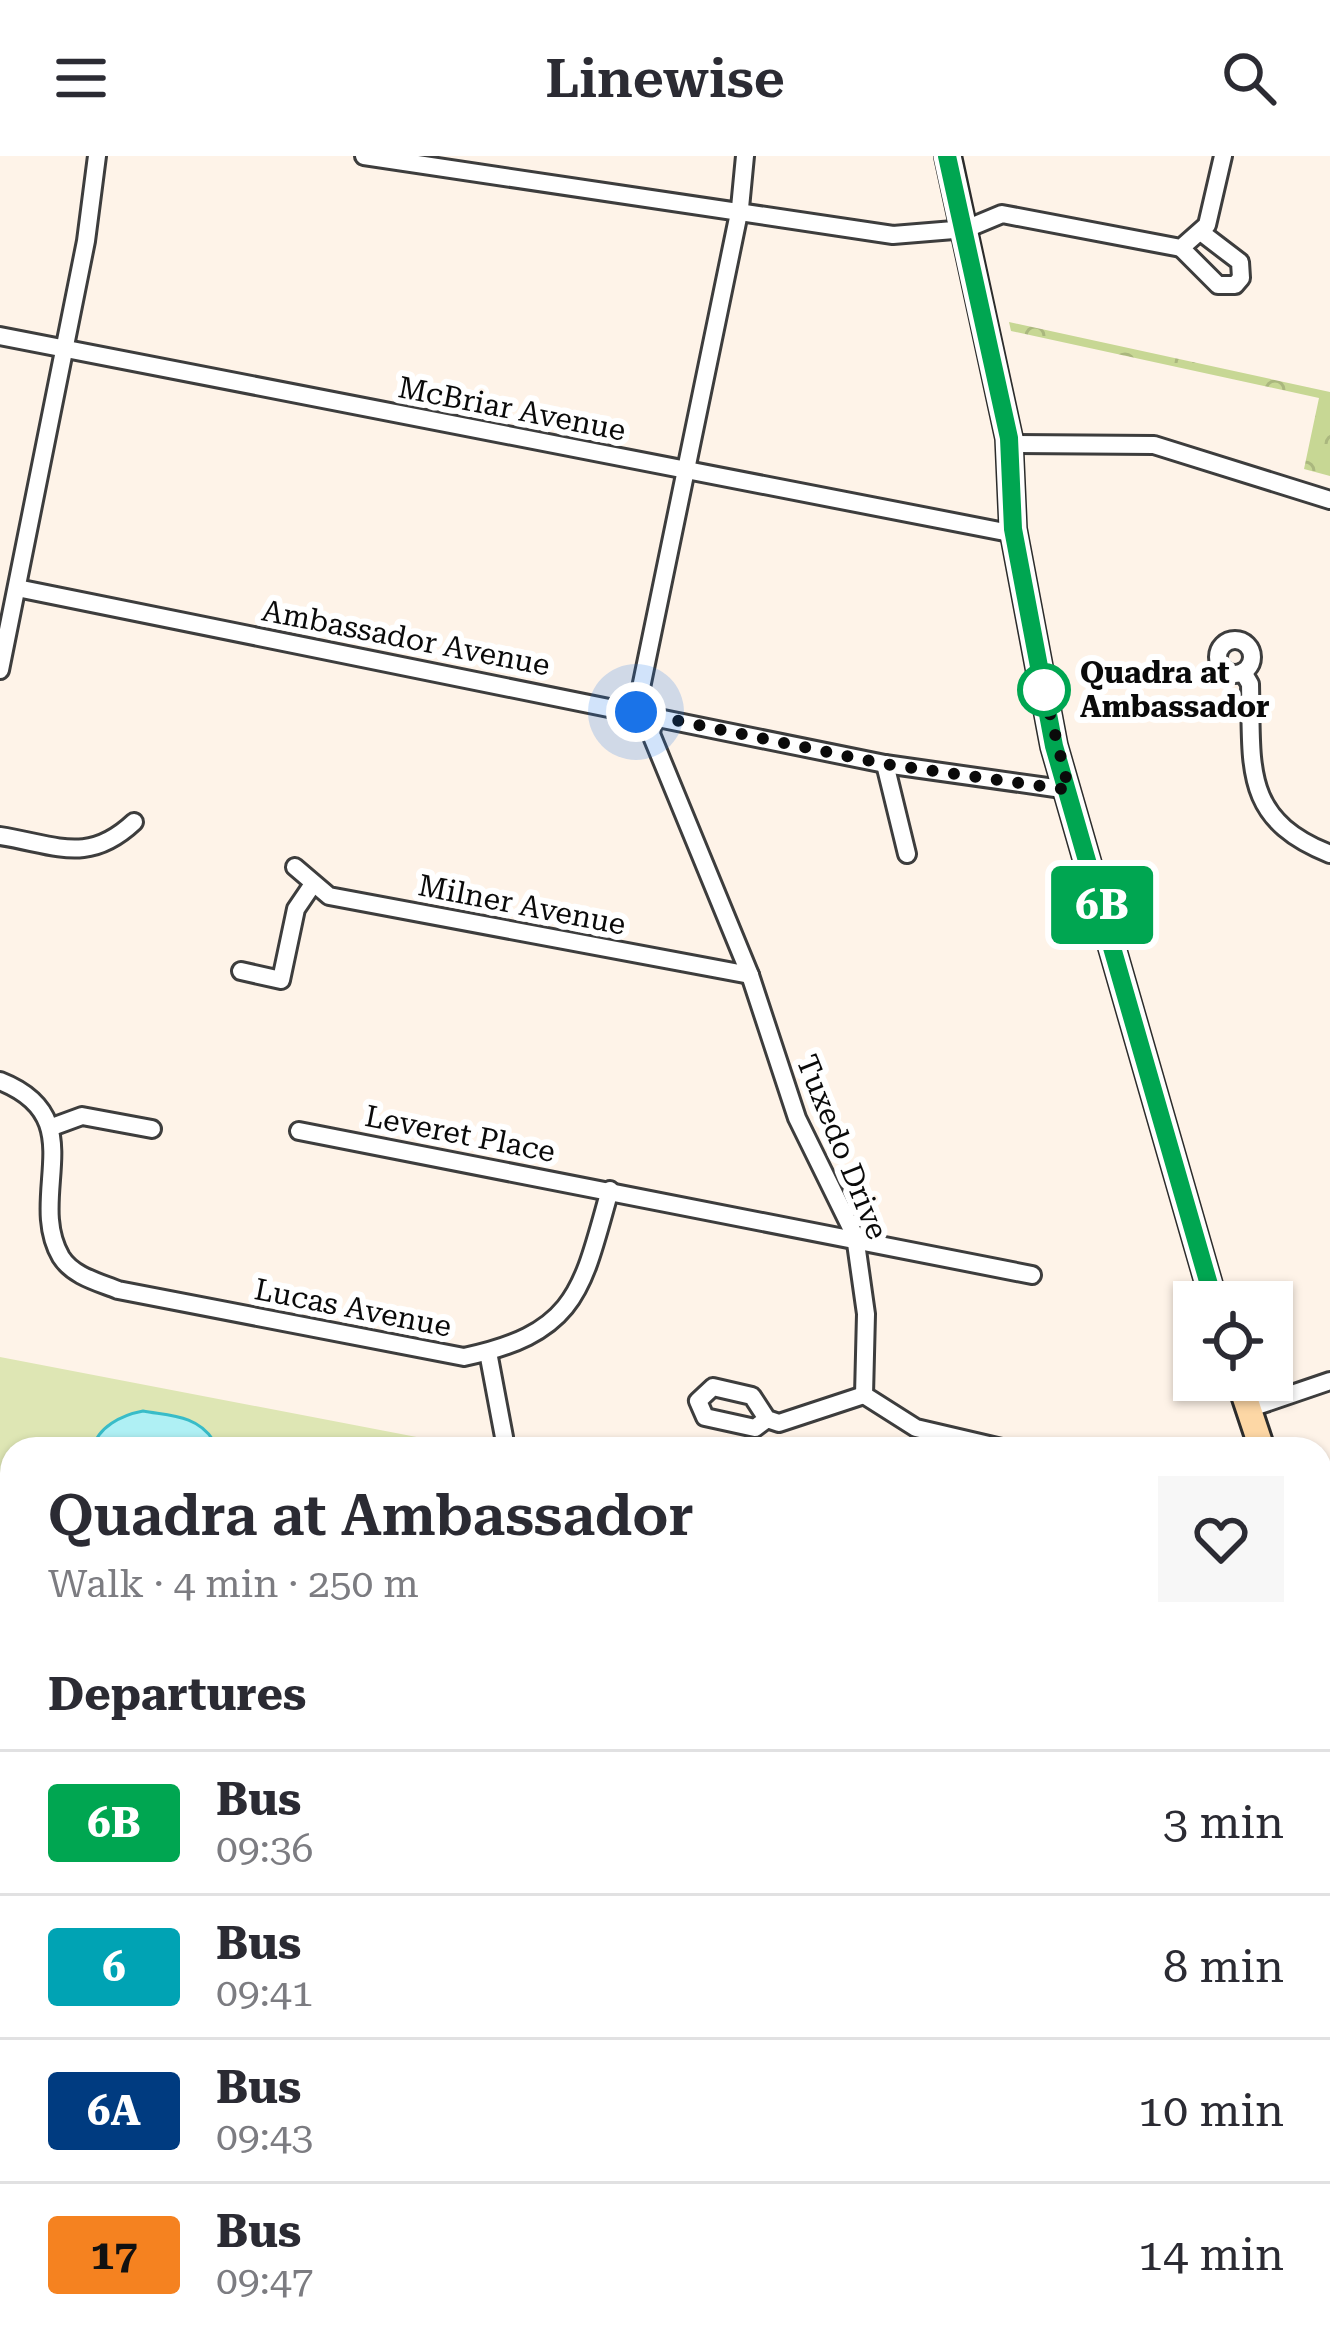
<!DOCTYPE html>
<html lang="en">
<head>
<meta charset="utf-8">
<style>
	:root { --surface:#fff; --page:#f7f7f7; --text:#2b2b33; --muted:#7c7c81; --line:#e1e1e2 }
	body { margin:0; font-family:"Roboto Serif",serif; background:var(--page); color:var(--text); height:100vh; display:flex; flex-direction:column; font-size:45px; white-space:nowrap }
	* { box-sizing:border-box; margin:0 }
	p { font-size:39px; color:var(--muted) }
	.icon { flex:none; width:66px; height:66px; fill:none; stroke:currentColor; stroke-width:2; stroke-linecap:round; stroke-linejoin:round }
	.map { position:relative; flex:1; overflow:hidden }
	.sheet { position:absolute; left:0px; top:1281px; width:1332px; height:915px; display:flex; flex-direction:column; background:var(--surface); border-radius:36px 36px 0 0; box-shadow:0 3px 9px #0004 }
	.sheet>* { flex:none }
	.badge { padding:0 24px; border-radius:9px; font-size:42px; line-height:78px }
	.controls { position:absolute; left:1173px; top:1125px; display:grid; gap:24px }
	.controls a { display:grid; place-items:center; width:120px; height:120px; border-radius:0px; background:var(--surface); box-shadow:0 3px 9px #0004; font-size:60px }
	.you { position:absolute; width:60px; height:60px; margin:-30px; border:9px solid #fff; border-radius:50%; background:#1a73e8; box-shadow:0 0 0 18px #1a73e833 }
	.map>.badge { position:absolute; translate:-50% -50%; box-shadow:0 0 0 6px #fff }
	h2 { padding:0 48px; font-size:45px; line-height:108px }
	.round { display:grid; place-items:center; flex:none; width:126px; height:126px; border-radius:0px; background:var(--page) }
	.head { display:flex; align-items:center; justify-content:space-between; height:204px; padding:0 48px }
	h1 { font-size:57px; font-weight:600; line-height:90px }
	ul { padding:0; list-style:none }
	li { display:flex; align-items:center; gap:36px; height:144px; padding:0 48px; border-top:3px solid var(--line) }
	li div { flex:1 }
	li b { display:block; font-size:45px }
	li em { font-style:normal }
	li .badge { min-width:132px; font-weight:700; text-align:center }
	header { display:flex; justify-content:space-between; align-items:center; height:156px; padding:0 48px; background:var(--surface); font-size:54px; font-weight:600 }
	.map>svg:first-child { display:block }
</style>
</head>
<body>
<header><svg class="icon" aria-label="menu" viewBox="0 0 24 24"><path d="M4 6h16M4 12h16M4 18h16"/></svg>Linewise<svg class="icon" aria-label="search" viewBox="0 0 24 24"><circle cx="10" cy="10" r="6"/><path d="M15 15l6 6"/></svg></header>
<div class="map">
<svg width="1330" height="2195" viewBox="0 0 1330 2195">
	<defs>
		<pattern id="forest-crowns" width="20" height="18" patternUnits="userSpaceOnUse" patternTransform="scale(3)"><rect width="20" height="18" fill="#c7d794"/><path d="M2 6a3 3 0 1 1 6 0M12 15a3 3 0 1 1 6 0" fill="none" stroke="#aab77e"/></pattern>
	</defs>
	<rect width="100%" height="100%" fill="#fef3e8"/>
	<polygon fill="#dee6b4" points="0,1201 479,1293 12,1293 12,1552 0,1550"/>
	<polygon fill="url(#forest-crowns)" points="1009,166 1330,236 1330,320 1304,313 1319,242 1011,175"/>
	<path fill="#aff0f4" stroke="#38bcc8" stroke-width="3" d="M143,1255C170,1260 197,1259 213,1284L209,1293H93C97,1271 122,1259 143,1255Z"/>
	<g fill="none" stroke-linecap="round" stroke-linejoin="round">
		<g stroke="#38bcc8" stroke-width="4.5">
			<polyline points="86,1293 92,1290"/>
			<polyline points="0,1370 12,1358"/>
		</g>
		<defs>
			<g id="street">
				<polyline points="364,0 893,79 966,73 1002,58 1181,92 1207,69 1223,0"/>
				<polyline points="1181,92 1218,129 1235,129 1241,122 1240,106 1202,77"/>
				<polyline points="0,180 1015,378"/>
				<polyline points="1009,288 1154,289 1330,344"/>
				<polyline points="17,432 885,608 1069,634"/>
				<circle cx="1235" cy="501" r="17"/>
				<polyline points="0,514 86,85 97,0"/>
				<path d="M1243,516L1250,528C1252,612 1242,663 1330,698"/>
				<polyline points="636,556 740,52 745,0"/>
				<polyline points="654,560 651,578 750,819 797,962 855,1080 866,1158 864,1239 916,1272 1006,1293"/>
				<polyline points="885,608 907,698"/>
				<path d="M0,680C57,689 88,709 134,666"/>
				<polyline points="295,711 329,740 750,819"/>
				<polyline points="241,815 281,824 296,753 313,728"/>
				<path d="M0,925C94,962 25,1039 61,1101C73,1120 98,1126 118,1134L464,1201C578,1177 582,1133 610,1034"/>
				<polyline points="52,971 82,960 152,973"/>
				<polyline points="299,975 1032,1119"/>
				<polyline points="488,1196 504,1281"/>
				<polyline points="1248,1253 1330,1225"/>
				<polyline points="767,1263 752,1240 713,1231 698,1245 705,1261 755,1272 767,1263 779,1267 864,1239"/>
				<polyline points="1320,1657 1330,1658"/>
				<polyline points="0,1811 12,1814"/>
				<polyline points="35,2184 39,2195"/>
				<polyline points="1069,2184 1078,2195"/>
				<polyline points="0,2186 12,2182"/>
				<polyline points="417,2195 417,2184"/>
				<polyline points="625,2195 627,2184"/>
				<polyline points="1039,2195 1046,2184"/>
			</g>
			<g id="secondary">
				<polyline points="948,0 1009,282 1013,373 1054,590 1214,1146"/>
				<polyline points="1239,1224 1262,1293"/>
				<polyline points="1294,2195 1294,2184"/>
			</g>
		</defs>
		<use href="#street" stroke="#3d3d3d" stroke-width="22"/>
		<use href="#secondary" stroke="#2c2c2c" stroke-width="30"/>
		<use href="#street" stroke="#fff" stroke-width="16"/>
		<use href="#secondary" stroke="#fdd7a5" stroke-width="24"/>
	</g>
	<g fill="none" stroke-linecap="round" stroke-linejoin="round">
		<defs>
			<polyline id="line" points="947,0 1009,282 1013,373 1054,590 1214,1146"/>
		</defs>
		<use href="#line" stroke="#fff" stroke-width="27"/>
		<use href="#line" stroke="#00a651" stroke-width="18"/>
		<polyline stroke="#0a0a0a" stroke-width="12" stroke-dasharray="0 21.6" points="636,556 885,608 1069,634 1044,534"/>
	</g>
	<circle fill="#fff" stroke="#00a651" stroke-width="6" cx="1044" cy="534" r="24"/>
	<g text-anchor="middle" stroke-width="12" stroke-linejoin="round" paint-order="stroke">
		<g font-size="30" fill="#0a0a0a" stroke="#fff">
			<text transform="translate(512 253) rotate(11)" y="10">McBriar Avenue</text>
			<text transform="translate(406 482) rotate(11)" y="10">Ambassador Avenue</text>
			<text transform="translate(522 749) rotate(11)" y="10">Milner Avenue</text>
			<text transform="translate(460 978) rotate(11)" y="10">Leveret Place</text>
			<text transform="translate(842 991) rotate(68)" y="10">Tuxedo Drive</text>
			<text transform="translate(353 1152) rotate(11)" y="10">Lucas Avenue</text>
		</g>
		<g font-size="30" font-weight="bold" fill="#0a0a0a" stroke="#fff" text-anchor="start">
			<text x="1080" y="527">Quadra at<tspan x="1080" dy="34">Ambassador</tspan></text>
		</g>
	</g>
</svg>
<div class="controls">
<a><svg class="icon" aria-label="locate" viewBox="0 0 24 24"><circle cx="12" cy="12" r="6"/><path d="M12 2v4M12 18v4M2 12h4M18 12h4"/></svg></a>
</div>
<div class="you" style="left:636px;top:556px"></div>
<b class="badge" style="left:1102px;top:749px;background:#00a651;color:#fff">6B</b>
<section class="sheet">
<div class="head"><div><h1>Quadra at Ambassador</h1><p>Walk · 4 min · 250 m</p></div><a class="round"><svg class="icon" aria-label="heart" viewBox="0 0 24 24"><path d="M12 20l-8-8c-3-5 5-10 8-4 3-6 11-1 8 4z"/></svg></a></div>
<h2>Departures</h2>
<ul>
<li><span class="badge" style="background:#00a651;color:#fff">6B</span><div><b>Bus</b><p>09:36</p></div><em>3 min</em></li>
<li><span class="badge" style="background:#00a3b4;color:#fff">6</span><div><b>Bus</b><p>09:41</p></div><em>8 min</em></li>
<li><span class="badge" style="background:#003b80;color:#fff">6A</span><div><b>Bus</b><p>09:43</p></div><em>10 min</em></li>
<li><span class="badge" style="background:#f58220;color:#111">17</span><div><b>Bus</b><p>09:47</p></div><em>14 min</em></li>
</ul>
</section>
</div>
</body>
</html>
